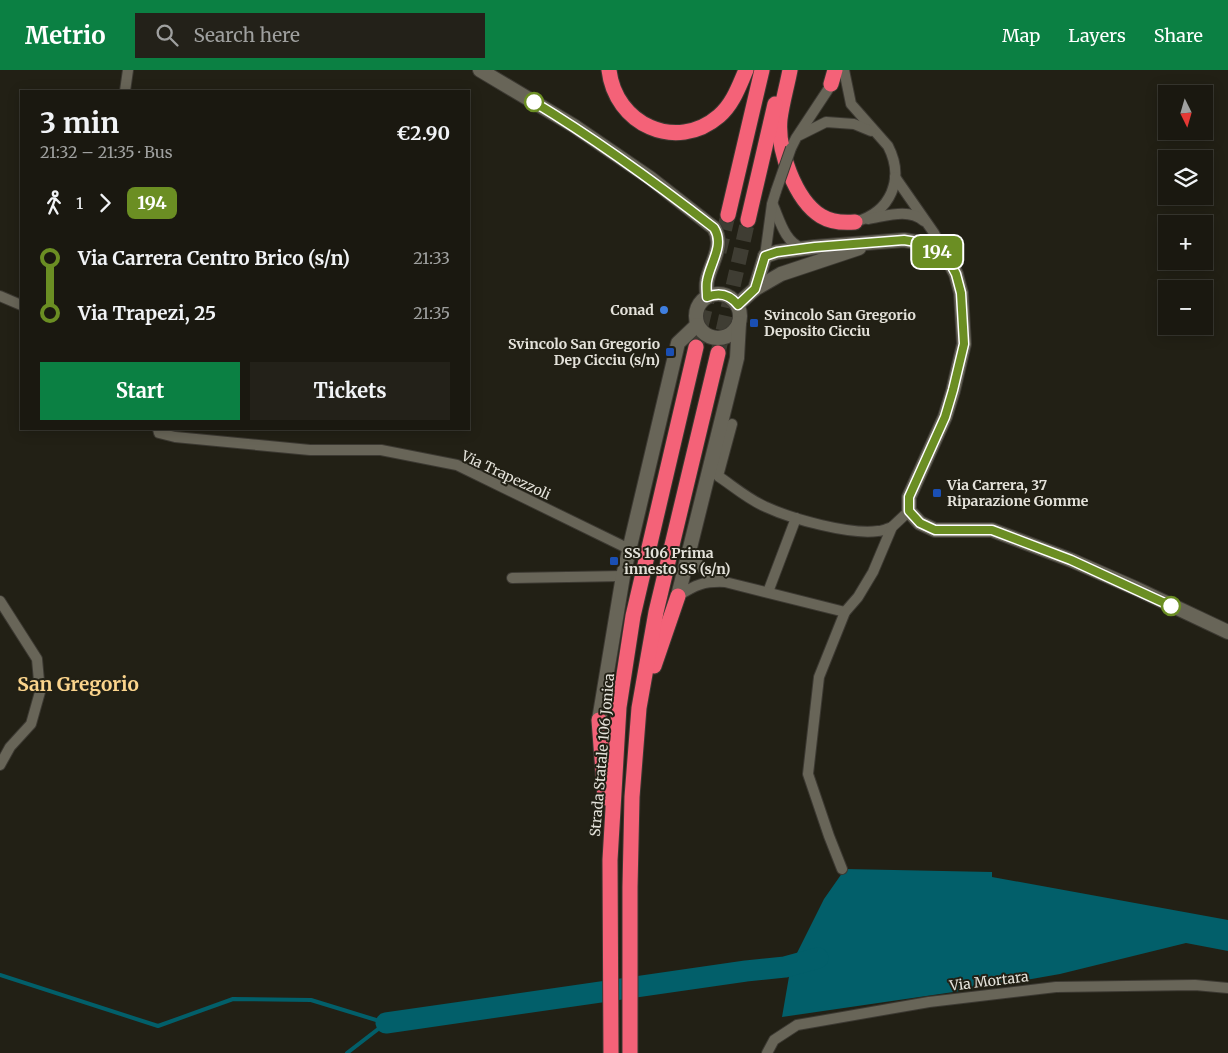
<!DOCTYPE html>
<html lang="en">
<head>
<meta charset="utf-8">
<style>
	:root { --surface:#1a1810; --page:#232119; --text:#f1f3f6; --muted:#9fa09f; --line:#383730; --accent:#0b8043 }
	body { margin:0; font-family:Merriweather,serif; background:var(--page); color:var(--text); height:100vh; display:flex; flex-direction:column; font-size:19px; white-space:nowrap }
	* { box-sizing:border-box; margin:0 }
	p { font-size:16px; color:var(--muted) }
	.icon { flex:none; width:28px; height:28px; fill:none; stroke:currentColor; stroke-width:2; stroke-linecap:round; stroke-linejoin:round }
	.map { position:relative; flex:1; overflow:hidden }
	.sheet { position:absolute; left:20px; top:20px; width:450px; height:340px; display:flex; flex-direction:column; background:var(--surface); border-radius:0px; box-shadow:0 2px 12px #0003,0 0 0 1px var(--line) }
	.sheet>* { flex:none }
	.badge { padding:0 10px; border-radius:8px; font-size:18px; line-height:32px }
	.needle { width:32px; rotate:175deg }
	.tools { position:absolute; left:1158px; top:15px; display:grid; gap:10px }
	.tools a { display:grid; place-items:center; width:55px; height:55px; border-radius:0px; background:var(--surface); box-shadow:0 2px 12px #0003,0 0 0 1px var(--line); font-size:25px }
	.map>.badge { position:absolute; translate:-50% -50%; box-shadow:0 0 0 2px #fff }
	.legs { display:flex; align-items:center; gap:8px; height:55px; padding:0 20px; font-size:16px }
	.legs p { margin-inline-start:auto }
	.head { display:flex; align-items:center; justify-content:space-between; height:85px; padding:0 20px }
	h1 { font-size:28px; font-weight:700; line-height:38px }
	.primary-button { display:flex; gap:10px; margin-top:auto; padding:10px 20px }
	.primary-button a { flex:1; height:58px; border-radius:0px; background:var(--accent); color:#fff; font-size:20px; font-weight:700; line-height:58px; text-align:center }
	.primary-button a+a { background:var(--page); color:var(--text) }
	ul { padding:0 20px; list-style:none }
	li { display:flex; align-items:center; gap:18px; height:55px; font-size:19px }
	li i { display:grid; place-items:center; width:8px; height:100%; margin:0 6px; background:currentColor }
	li i::after { content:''; width:12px; height:12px; margin:-6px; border:4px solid; border-radius:50%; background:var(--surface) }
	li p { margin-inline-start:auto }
	li:first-child i { background:linear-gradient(#0000 50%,currentColor 0) }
	li:last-child i { background:linear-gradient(currentColor 50%,#0000 0) }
	header { display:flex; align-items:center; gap:30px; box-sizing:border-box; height:70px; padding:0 25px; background:var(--accent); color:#fff }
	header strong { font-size:24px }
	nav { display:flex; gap:28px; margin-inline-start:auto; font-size:18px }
	.search { width:350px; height:45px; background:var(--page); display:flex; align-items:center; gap:12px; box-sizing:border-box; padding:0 18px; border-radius:0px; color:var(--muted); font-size:19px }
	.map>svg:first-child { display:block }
</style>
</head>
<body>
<header>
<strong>Metrio</strong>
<div class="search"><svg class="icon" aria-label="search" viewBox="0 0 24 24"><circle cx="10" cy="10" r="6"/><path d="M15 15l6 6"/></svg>Search here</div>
<nav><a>Map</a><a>Layers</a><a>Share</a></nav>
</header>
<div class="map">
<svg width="1228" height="983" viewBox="0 0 1228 983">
	<rect width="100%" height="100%" fill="#222015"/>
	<polygon fill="#025f6a" points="845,799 992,802 992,807 1228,850 1228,881 1186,873 1060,904 981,918 782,947 791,895 824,829"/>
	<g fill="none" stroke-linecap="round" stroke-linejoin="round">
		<g stroke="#025f6a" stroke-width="4">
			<polyline points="0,905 158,956 233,929 311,930 386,953"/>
			<polyline points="347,983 386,953"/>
		</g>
		<polyline stroke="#025f6a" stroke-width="21" points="386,953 746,901 785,897 818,888"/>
		<g stroke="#3f3d33" stroke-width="15" stroke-dasharray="15 8" stroke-linecap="butt">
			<polyline points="719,182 728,145"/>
			<polyline points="696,277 711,214"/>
			<polyline points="718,283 748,150"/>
		</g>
		<defs>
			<g id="street">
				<path d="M844,0L851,34L888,76C905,109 891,142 855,152"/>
				<polyline points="125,21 128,0"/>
				<polyline points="800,65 826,52 854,54 871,61"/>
				<polyline points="791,78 796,68 835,9"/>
				<polyline points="895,107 934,163 947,188"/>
				<path d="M773,135C780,151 785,172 802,178"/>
				<path d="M868,149C887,146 908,138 924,151"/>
				<polyline points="765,186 772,134 776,121"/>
				<polyline points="0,226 21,235"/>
				<path d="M732,354L718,406C733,416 749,430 766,437C792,449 850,465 878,461C883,461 888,458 892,457"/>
				<polyline points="158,359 159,363 175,367 310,380 381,380 457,395 629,479"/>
				<path d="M689,480C697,494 705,503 720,510"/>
				<polyline points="512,508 623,506"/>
				<polyline points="768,522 796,448"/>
				<path d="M678,526C695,515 704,511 725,512L845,542"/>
				<polyline points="0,531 37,589 40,622 31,654 10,677 0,695"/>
				<polyline points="842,799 829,766 808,704 819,607 845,542 858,527 873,502 892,457 909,441"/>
				<polyline points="767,983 774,970 797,955 929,932 1056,917 1195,915 1228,918"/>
			</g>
			<g id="secondary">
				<path d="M480,0L574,56L650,108L714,158C725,176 710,194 707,211C706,216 707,222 707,227"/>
				<polyline points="765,186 777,182 815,177 904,170 922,173 948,189 956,204 961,223 964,274 953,321 945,347 909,427 909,441 920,453 935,460 992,460 1071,490 1137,519 1228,562"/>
				<polyline points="755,219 765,186"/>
				<circle cx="718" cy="246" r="22"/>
				<polyline points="737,235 755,219 781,204 859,178"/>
				<polyline points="678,526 737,288 739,253"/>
				<polyline points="599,650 623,506 678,273 697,255"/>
			</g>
			<g id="highway">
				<path d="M609,0C615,54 676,83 719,46C733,34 739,16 746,0"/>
				<path d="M790,0C787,16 782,33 780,49C777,79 795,130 821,146C831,152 844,153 855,152"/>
				<polyline points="831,14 835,0"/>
				<polyline points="728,145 762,0"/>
				<polyline points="748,150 775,34"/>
				<polyline points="654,596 678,526"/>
				<polyline points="599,650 605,728"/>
				<polyline points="611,983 610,790 619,637 633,546 696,277"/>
				<polyline points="630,983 630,817 632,727 639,638 656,542 718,283"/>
			</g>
		</defs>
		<use href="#street" stroke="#3c3932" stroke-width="12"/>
		<use href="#secondary" stroke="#3c3932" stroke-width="16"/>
		<use href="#highway" stroke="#3c3932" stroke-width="17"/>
		<use href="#street" stroke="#686558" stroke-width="10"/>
		<use href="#secondary" stroke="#686558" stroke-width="14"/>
		<use href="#highway" stroke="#f46278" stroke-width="15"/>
		<defs>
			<polyline id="street-bridge" points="776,121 791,78"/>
		</defs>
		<use href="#street-bridge" stroke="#3c3932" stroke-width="12" stroke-linecap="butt"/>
		<use href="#street-bridge" stroke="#686558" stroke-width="10"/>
	</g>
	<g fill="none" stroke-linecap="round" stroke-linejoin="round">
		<defs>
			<path id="line-1" d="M534,32C597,70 656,113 714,158C725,175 710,193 707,211C706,216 707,222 707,227C719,222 729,224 738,235L755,219L765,186L777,182L815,177L904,170L922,173L948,189L956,204L961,223L964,274L953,320L945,347L909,427V441L920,453L935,460H992L1071,490L1171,536"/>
		</defs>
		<use href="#line-1" stroke="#fff" stroke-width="11"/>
		<use href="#line-1" stroke="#6b8e23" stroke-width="8"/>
	</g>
	<g fill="#fff" stroke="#6b8e23" stroke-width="2.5">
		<circle cx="534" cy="32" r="9"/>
		<circle cx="1171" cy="536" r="9"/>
	</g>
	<circle fill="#3f7fe0" stroke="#222015" stroke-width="2" cx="664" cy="240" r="5"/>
	<g fill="#1a4fb4" stroke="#222015" stroke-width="2">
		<rect x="749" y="248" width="10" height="10" rx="2.5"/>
		<rect x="665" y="277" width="10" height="10" rx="2.5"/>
		<rect x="932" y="418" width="10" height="10" rx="2.5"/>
		<rect x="609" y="486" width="10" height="10" rx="2.5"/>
	</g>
	<g text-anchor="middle" stroke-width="4" stroke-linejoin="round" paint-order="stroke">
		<g font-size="14" font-weight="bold" fill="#e4e2da" stroke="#222015" text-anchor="start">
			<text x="654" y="245" text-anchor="end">Conad</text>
			<text x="764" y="250">Svincolo San Gregorio<tspan x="764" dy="16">Deposito Cicciu</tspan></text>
			<text x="660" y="279" text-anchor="end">Svincolo San Gregorio<tspan x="660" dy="16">Dep Cicciu (s/n)</tspan></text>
			<text x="947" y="420">Via Carrera, 37<tspan x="947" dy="16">Riparazione Gomme</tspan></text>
			<text x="624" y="488">SS 106 Prima<tspan x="624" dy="16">innesto SS (s/n)</tspan></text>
		</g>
		<g font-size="14" fill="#e4e2da" stroke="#222015">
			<text transform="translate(506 405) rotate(25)" y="5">Via Trapezzoli</text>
			<text transform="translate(602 685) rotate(-85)" y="5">Strada Statale 106 Jonica</text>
			<text transform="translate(989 911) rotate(-7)" y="5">Via Mortara</text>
		</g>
		<g font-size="19" font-weight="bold" fill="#fbd48c" stroke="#222015">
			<text x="78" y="621">San Gregorio</text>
		</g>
	</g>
</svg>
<div class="tools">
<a><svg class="needle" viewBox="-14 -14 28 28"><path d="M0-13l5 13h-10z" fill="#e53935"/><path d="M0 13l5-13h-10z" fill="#9fa09f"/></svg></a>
<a><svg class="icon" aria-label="layers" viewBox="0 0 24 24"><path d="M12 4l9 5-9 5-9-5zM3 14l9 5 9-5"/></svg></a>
<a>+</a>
<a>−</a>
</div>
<b class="badge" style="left:937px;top:182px;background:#6b8e23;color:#fff">194</b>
<section class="sheet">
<div class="head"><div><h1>3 min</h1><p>21:32 – 21:35 · Bus</p></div><b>€2.90</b></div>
<div class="legs"><svg class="icon" aria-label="walk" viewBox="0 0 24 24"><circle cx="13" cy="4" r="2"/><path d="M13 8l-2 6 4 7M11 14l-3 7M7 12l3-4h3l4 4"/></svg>1<svg class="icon" aria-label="forward" viewBox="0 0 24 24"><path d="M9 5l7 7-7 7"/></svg><b class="badge" style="background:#6b8e23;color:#fff">194</b></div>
<ul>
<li><i style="color:#6b8e23"></i><b>Via Carrera Centro Brico (s/n)</b><p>21:33</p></li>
<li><i style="color:#6b8e23"></i><b>Via Trapezi, 25</b><p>21:35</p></li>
</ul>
<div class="primary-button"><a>Start</a><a>Tickets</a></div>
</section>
</div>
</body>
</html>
